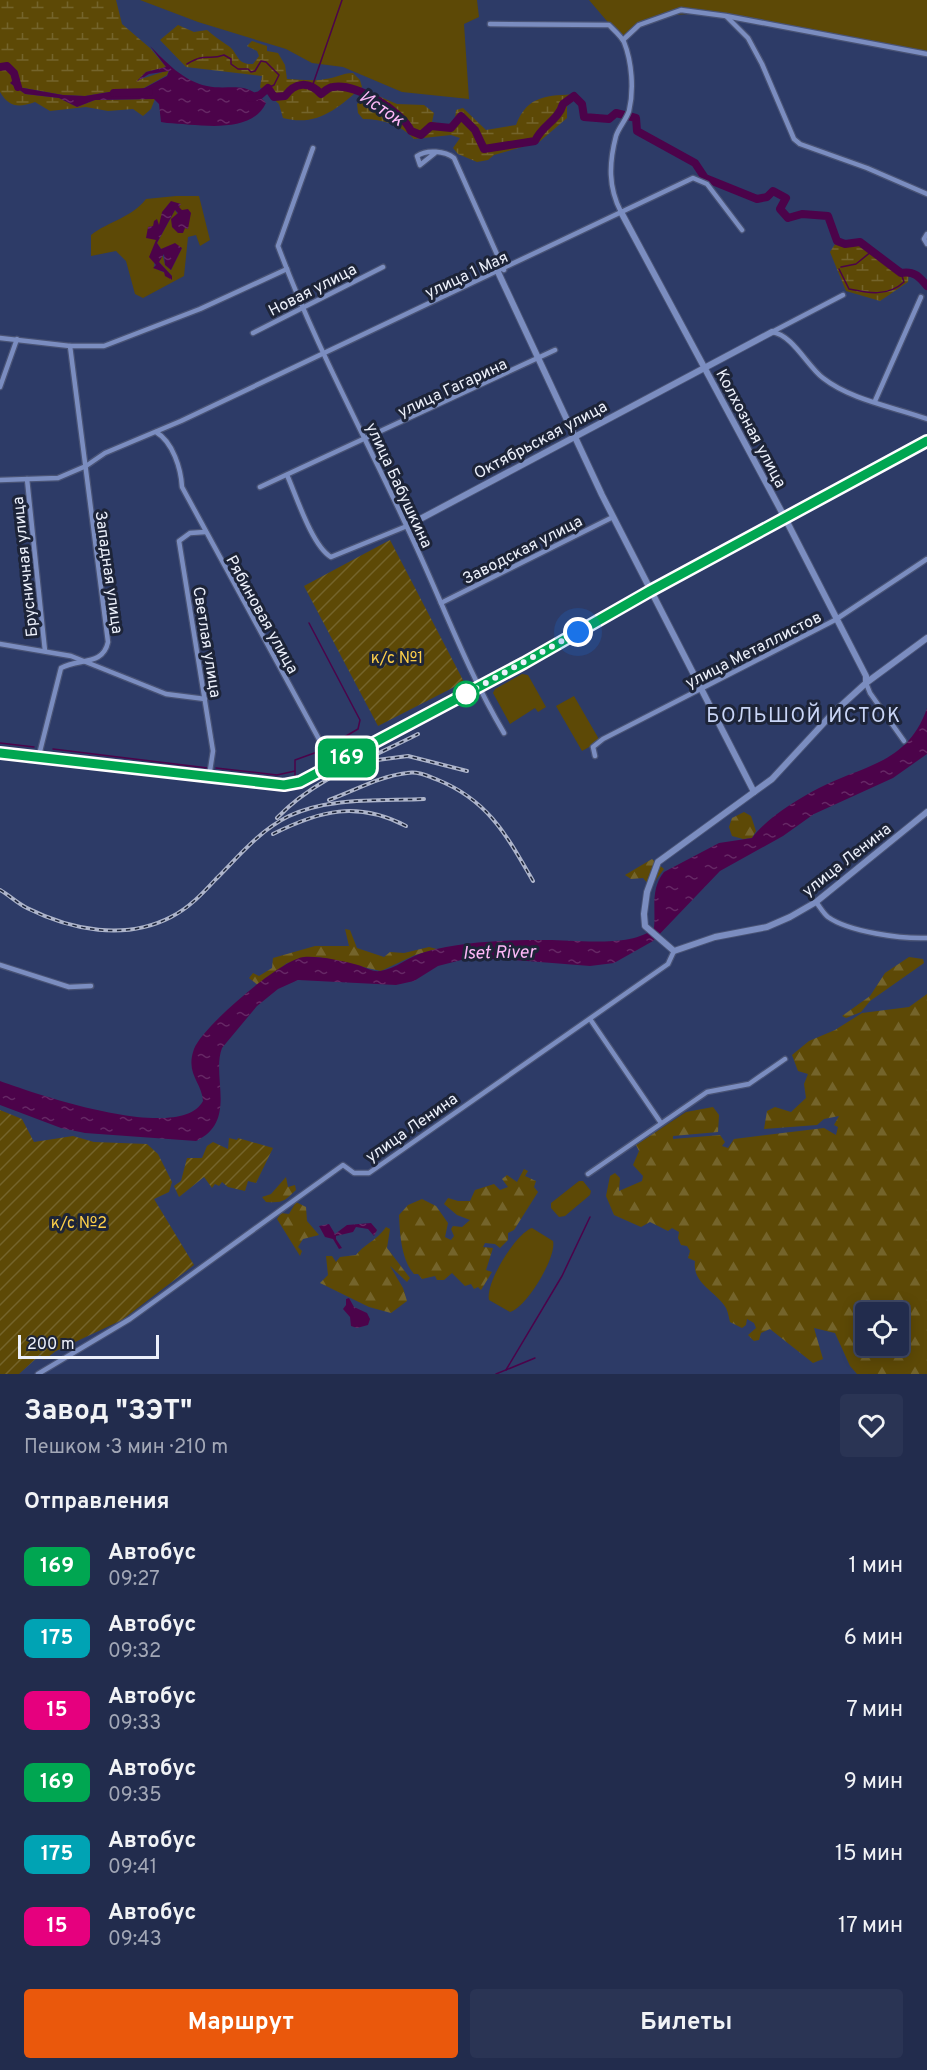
<!DOCTYPE html>
<html lang="ru">
<head>
<meta charset="utf-8">
<style>
	:root { --surface:#222c4d; --page:#2a3454; --text:#f1f3f6; --muted:#a2a7b6; --line:#3f4865; --accent:#ea580c }
	body { margin:0; font-family:Overpass,sans-serif; background:var(--page); color:var(--text); height:100vh; display:flex; flex-direction:column; font-size:22px; white-space:nowrap }
	* { box-sizing:border-box; margin:0 }
	p { font-size:20px; color:var(--muted) }
	.icon { flex:none; width:33px; height:33px; fill:none; stroke:currentColor; stroke-width:2; stroke-linecap:round; stroke-linejoin:round }
	.map { position:relative; height:1374px; overflow:hidden }
	.drawer { display:flex; flex-direction:column; background:var(--surface); flex:1 }
	.drawer>* { flex:none }
	.badge { padding:0 12px; border-radius:9px; font-size:21px; line-height:39px }
	.buttons { position:absolute; left:855px; top:1302px; display:grid; gap:12px }
	.buttons a { display:grid; place-items:center; width:54px; height:54px; border-radius:6px; background:var(--surface); box-shadow:0 3px 15px #0003,0 0 0 2px var(--line); font-size:30px }
	.scale { position:absolute; left:18px; bottom:15px; width:141px; box-sizing:border-box; padding-left:6px; border:3px solid #ecf0fb; border-top:0; font-size:16px; line-height:21px; white-space:nowrap; color:#ecf0fb; -webkit-text-stroke:4px #1d2438; paint-order:stroke }
	.you { position:absolute; width:30px; height:30px; margin:-15px; border:4px solid #fff; border-radius:50%; background:#1a73e8; box-shadow:0 0 0 9px #1a73e833 }
	.map>.badge { position:absolute; translate:-50% -50%; box-shadow:0 0 0 3px #fff }
	h2 { padding:0 24px; font-size:22px; line-height:54px }
	.round { display:grid; place-items:center; flex:none; width:63px; height:63px; border-radius:6px; background:var(--page) }
	.summary { display:flex; align-items:center; justify-content:space-between; height:102px; padding:0 24px }
	h1 { font-size:28px; font-weight:700; line-height:45px }
	.action { display:flex; gap:12px; margin-top:auto; padding:12px 24px }
	.action a { flex:1; height:69px; border-radius:6px; background:var(--accent); color:#fff; font-size:24px; font-weight:700; line-height:69px; text-align:center }
	.action a+a { background:var(--page); color:var(--text) }
	ul { padding:0; list-style:none }
	li { display:flex; align-items:center; gap:18px; height:72px; padding:0 24px }
	li div { flex:1 }
	li b { display:block; font-size:22px }
	li em { font-style:normal }
	li .badge { min-width:66px; font-weight:700; text-align:center }
	.map>svg:first-child { display:block }
</style>
</head>
<body>
<div class="map">
<svg width="927" height="1374" viewBox="0 0 927 1374">
	<defs>
		<pattern id="forest-firs" width="22" height="20" patternUnits="userSpaceOnUse" patternTransform="scale(1.5)"><rect width="22" height="20" fill="#5d4906"/><path d="M5 1l3.5 6h-7zM16 11l3.5 6h-7z" fill="#74642b"/></pattern>
		<pattern id="wetland-marsh" width="20" height="14" patternUnits="userSpaceOnUse" patternTransform="scale(1.5)"><rect width="20" height="14" fill="#5d4906"/><path d="M1 5h8M5 5V1M11 12h8M15 12V8" fill="none" stroke="#74642b"/></pattern>
		<pattern id="garden-furrows" width="10" height="10" patternUnits="userSpaceOnUse" patternTransform="scale(1.5)"><rect width="10" height="10" fill="#5d4906"/><path d="M-1 1l2-2M0 10L10 0M9 11l2-2" fill="none" stroke="#74642b"/></pattern>
		<pattern id="water-ripples" width="26" height="14" patternUnits="userSpaceOnUse" patternTransform="scale(1.5)"><rect width="26" height="14" fill="#4c034a"/><path d="M2 4q2-2 4 0t4 0M15 11q2-2 4 0t4 0" fill="none" stroke="#662865"/></pattern>
	</defs>
	<rect width="100%" height="100%" fill="#2d3b67"/>
	<g fill="#5d4906" fill-rule="evenodd">
		<polygon points="140,0 477,0 479,17 464,24 469,99 402,92 343,67 312,63 286,49 198,22"/>
		<path d="M589,0H927V54L704,14C669,14 650,15 623,40Z"/>
		<path d="M176,196H199L210,240L200,246L196,235L188,237L184,276L143,298L135,294L126,261L116,251L91,256V235C109,221 131,218 146,199ZM180,205L179,207L187,229L175,210L157,243L161,249L182,248L171,270L165,265L162,253L159,262L172,276L154,268L156,240L148,227L158,228Z"/>
		<polygon points="522,674 528,675 546,707 538,712 535,708 510,724 493,693 495,689"/>
		<polygon points="574,696 600,741 582,751 556,706"/>
		<polygon points="579,1181 583,1181 591,1191 590,1195 565,1216 559,1217 551,1208 551,1203"/>
		<path d="M532,1228L553,1241C557,1257 526,1308 510,1312L489,1300C485,1283 516,1233 532,1228Z"/>
	</g>
	<g fill="url(#forest-firs)" fill-rule="evenodd">
		<polygon points="744,812 751,816 756,831 752,838 743,839 732,836 729,827 732,818"/>
		<polygon points="652,859 664,869 653,884 649,885 643,878 631,879 625,875"/>
		<polygon points="345,929 350,930 357,948 384,957 390,952 404,953 429,947 437,949 415,955 381,971 318,957 287,963 259,986 249,978 253,973 259,976 272,968 273,958 315,946 349,946"/>
		<polygon points="909,957 923,959 924,963 870,1001 861,1012 846,1018 842,1016 870,996 885,973"/>
		<path d="M927,994V1374H857L850,1366L835,1333L814,1328L823,1359L813,1363L770,1329L761,1333L759,1340L754,1341L748,1335L756,1328L754,1323L747,1319L746,1325L742,1328L730,1322C729,1318 728,1312 726,1308C716,1291 692,1284 695,1261L688,1258L690,1251L687,1246L681,1245L678,1238L679,1232L672,1228L668,1231L650,1222L641,1227L614,1215L606,1196L610,1176L615,1173L620,1178L619,1191L642,1181L643,1176L633,1165L639,1151L636,1145L686,1112L713,1107L719,1115L718,1132L673,1136V1139L720,1135L725,1142L722,1146L728,1148L734,1139L824,1128L836,1135L838,1127L834,1125L839,1116L824,1119L817,1125L764,1129L767,1111L775,1107L791,1112L806,1098L804,1084L808,1074L798,1071L792,1055L809,1041L835,1030L862,1013L909,1007ZM866,1312H898V1346H866Z"/>
		<path d="M524,1169L528,1171L525,1176L536,1181L534,1187L538,1192L514,1230L508,1233V1240L500,1248L495,1244L485,1243L483,1247L493,1248L486,1270L492,1272L481,1290L478,1287L474,1289L471,1284L465,1286L452,1273L444,1280H437L435,1276L422,1279L418,1274H414C401,1259 400,1234 399,1215L408,1205L422,1199L436,1206L448,1223L445,1237L451,1240L454,1236L451,1229L453,1226L462,1227L470,1220L457,1215L444,1204L448,1198L458,1201H470L475,1190L494,1184L500,1190L508,1187L502,1179L507,1175L517,1182Z"/>
		<path d="M286,1177L288,1187L295,1185L296,1190C284,1201 284,1203 266,1202L262,1197L271,1194Z"/>
		<polygon points="296,1202 306,1207 307,1221 319,1235 303,1239 298,1247 302,1251 300,1256 277,1219 281,1213 289,1214"/>
		<path d="M386,1227L390,1229L387,1248L410,1278L407,1282L390,1266L403,1288L407,1301L391,1313L369,1307L320,1283L328,1275L326,1256H332L336,1262L340,1257L356,1255C367,1242 375,1242 386,1227Z"/>
	</g>
	<g fill="url(#wetland-marsh)">
		<path d="M0,0H116L122,24L150,48L166,67L146,72L138,80L169,70L167,75L135,93L115,91L85,96L63,95L18,87L10,83L25,94L59,98L77,107L95,100L155,99L151,109L143,116L133,109L108,111L86,107L50,111L35,102C18,108 9,107 0,92Z"/>
		<path d="M178,25L194,32L207,30C214,36 220,40 227,45C239,52 235,65 253,64L259,56L257,51L247,46L252,41L267,46V51L278,53L285,65L287,79C299,79 313,82 325,79C336,78 342,73 353,73L360,80L362,87C337,109 317,127 283,118L279,104L260,87L262,76L186,67L160,40Z"/>
		<path d="M371,93L397,104L424,105L434,113L432,122L448,125L455,119L456,110L463,108L486,130L516,125C528,94 548,96 577,94L578,97L567,106V118L539,142L494,155L488,160L477,162L458,154L453,148L460,138L451,135L414,139C401,125 383,119 363,119L358,113L357,104L367,94Z"/>
		<polygon points="837,241 845,244 860,242 901,273 909,272 908,282 880,301 846,291 830,252"/>
	</g>
	<g fill="url(#garden-furrows)">
		<polygon points="390,540 464,682 378,726 304,586"/>
		<polygon points="0,1110 22,1119 34,1142 73,1136 94,1142 147,1144 158,1154 172,1182 169,1192 154,1199 194,1265 122,1320 56,1351 44,1360 40,1355 19,1374 0,1374"/>
		<polygon points="229,1138 237,1140 238,1138 273,1148 256,1183 248,1181 245,1191 228,1187 222,1182 219,1186 215,1184 212,1188 204,1177 179,1197 174,1186 181,1181 187,1158 202,1158 207,1146 213,1142 228,1149"/>
	</g>
	<g fill="url(#water-ripples)">
		<path d="M150,46C166,62 183,81 207,86C231,91 246,79 266,103C251,136 196,124 167,123L161,122L159,104L154,99L95,100L77,107L59,98L25,94L10,83L15,78L18,87L63,95L85,96L115,91L135,93L167,76L169,71L149,74L136,82L146,72L166,67Z"/>
		<polygon points="171,201 181,204 179,207 182,210 188,209 191,213 188,229 185,228 183,233 178,233 172,227 171,219 178,213 175,210 157,243 161,249 175,243 182,248 171,270 165,265 164,254 159,262 172,276 172,280 165,276 164,272 153,268 156,265 149,257 156,240 146,238 148,227 153,226 154,221 157,219 159,225 162,212"/>
		<path d="M927,708V754L893,778L814,814L783,836L720,871L653,941L614,963L590,966L501,959H465L438,966L414,981L396,985L298,980L278,989L257,1006L222,1048C211,1077 238,1121 196,1141L85,1133L61,1128L0,1105V1081C36,1094 180,1144 203,1101C202,1082 185,1074 194,1049C202,1027 281,959 304,957C321,956 342,961 358,965C365,967 372,972 380,971C396,969 409,956 425,952C465,941 507,940 547,940C575,940 633,948 654,928C656,909 650,889 664,872L719,843L752,838C767,818 796,800 819,788C863,765 908,764 927,708Z"/>
		<polygon points="371,1223 377,1230 374,1236 368,1229 356,1227 353,1232 336,1236 336,1239 342,1248 339,1249 333,1239 325,1237 319,1226 329,1224 335,1234 347,1225"/>
		<polygon points="349,1298 354,1307 367,1313 370,1319 368,1325 357,1328 351,1326 350,1317 343,1309 346,1305 346,1299"/>
	</g>
	<g fill="none" stroke-linecap="round" stroke-linejoin="round">
		<g stroke="#4c034a" stroke-width="1.5">
			<path d="M187,64C206,52 208,61 224,55L231,59V64L238,69H248L251,72L255,71L261,61L266,62L279,75L274,85L268,88"/>
			<polyline points="312,87 342,0"/>
			<polyline points="841,267 856,264 872,251"/>
			<path d="M839,269L849,289C868,293 888,297 904,282L901,273"/>
			<polyline points="309,623 360,720 358,729 329,746"/>
			<polyline points="0,743 34,747"/>
			<polyline points="53,749 208,768"/>
			<polyline points="216,768 277,775 295,771 295,779"/>
			<polyline points="295,771 295,760 320,751"/>
			<polyline points="506,1370 562,1276 590,1217"/>
			<polyline points="496,1374 535,1358"/>
		</g>
		<g stroke="#4c034a" stroke-width="8">
			<polyline points="0,67 7,66 14,73 18,87"/>
			<polyline points="114,93 149,92"/>
			<path d="M250,98L260,95L268,88L274,97L285,96C295,82 309,81 321,94C325,91 329,87 333,87C356,83 402,111 411,131L421,135L431,126L451,128L461,116L475,130L484,149L535,141C542,125 558,121 563,104L574,96L582,104L584,117L609,119L616,113L636,118L637,131L695,163L705,178L757,199L767,197L773,191L786,198L780,209L788,218L802,214L828,216L837,241L845,244L860,242L901,273C914,271 919,276 927,286"/>
		</g>
		<defs>
			<g id="minor">
				<polyline points="727,17 748,38 762,64 794,139 800,144 867,168 927,194"/>
				<path d="M490,24L609,25C614,30 621,36 624,42C632,62 634,90 629,111C626,120 619,127 616,136C609,163 608,187 621,212"/>
				<polyline points="623,40 639,25 681,10 726,16 927,54"/>
				<path d="M313,148L278,246C314,343 364,434 407,527C440,596 465,667 504,733"/>
				<path d="M435,153L420,165L417,156C427,149 445,151 454,158L504,270"/>
				<polyline points="927,234 924,239 927,244"/>
				<path d="M772,332C793,335 807,366 823,378C851,400 894,407 927,419"/>
				<polyline points="772,332 843,295"/>
				<polyline points="253,333 383,267"/>
				<polyline points="0,338 70,346 104,346 200,309 287,269"/>
				<polyline points="0,387 17,339"/>
				<polyline points="875,401 921,297"/>
				<path d="M156,432C173,442 181,469 182,487L333,765"/>
				<path d="M287,475C296,495 312,546 331,557L407,526"/>
				<polyline points="27,479 45,651"/>
				<polyline points="0,480 58,478 86,466 105,453 181,421 693,178 707,184 742,230"/>
				<polyline points="260,487 555,350"/>
				<polyline points="205,532 190,533 179,541 213,751 209,777"/>
				<polyline points="441,603 613,517"/>
				<polyline points="0,644 71,656 166,694 205,699"/>
				<polyline points="866,683 870,693 904,741"/>
				<polyline points="595,756 593,747 603,739 835,620 927,559"/>
				<path d="M38,759L61,668C79,658 103,666 108,642L70,346"/>
				<path d="M816,902C820,907 824,914 828,917C849,932 902,939 927,938"/>
				<polyline points="0,965 69,987 91,986"/>
				<polyline points="590,1019 661,1123"/>
				<polyline points="588,1174 707,1092 749,1084 785,1059"/>
				<polyline points="38,1374 130,1319 343,1165 354,1173 369,1173 668,964 674,951"/>
			</g>
			<g id="tertiary">
				<polyline points="621,212 785,518 866,676 866,683"/>
				<polyline points="498,272 602,495 754,792"/>
				<polyline points="407,526 772,332"/>
				<polyline points="927,638 866,683 833,713 772,779 658,862 647,892 644,914 645,926 674,951 715,937 767,927 790,917 816,902 927,812"/>
			</g>
			<polyline id="secondary" points="0,753 283,785 300,782 524,663 650,591 927,441"/>
		</defs>
		<use href="#minor" stroke="#495375" stroke-width="7"/>
		<use href="#tertiary" stroke="#495375" stroke-width="8"/>
		<use href="#secondary" stroke="#495375" stroke-width="9"/>
		<use href="#minor" stroke="#7b8dc0" stroke-width="4.5"/>
		<use href="#tertiary" stroke="#7b8dc0" stroke-width="6"/>
		<use href="#secondary" stroke="#7b8dc0" stroke-width="7"/>
		<defs>
			<g id="rail">
				<polyline points="377,760 408,756 467,771"/>
				<path d="M329,800C354,791 380,776 407,773C418,771 428,776 438,780C489,801 507,836 533,881"/>
				<path d="M277,818C314,779 371,758 418,734"/>
				<path d="M273,834C321,810 357,801 406,826"/>
				<path d="M0,890C9,895 17,903 27,908C71,930 125,941 171,917C189,908 203,893 216,879C238,857 260,830 289,816C329,797 380,801 424,799"/>
			</g>
		</defs>
		<use href="#rail" stroke="#adb4ca" stroke-width="4"/>
		<use href="#rail" stroke="#1d2438" stroke-width="1.5" stroke-dasharray="4.5" stroke-linecap="butt"/>
	</g>
	<g fill="none" stroke-linecap="round" stroke-linejoin="round">
		<defs>
			<polyline id="line" points="0,753 284,785 300,782 524,663 650,591 927,441"/>
		</defs>
		<use href="#line" stroke="#fff" stroke-width="14"/>
		<use href="#line" stroke="#00a651" stroke-width="9"/>
		<polyline stroke="#ecf0fb" stroke-width="6" stroke-dasharray="0 10.8" points="466,694 457,699 578,632"/>
	</g>
	<circle fill="#fff" stroke="#00a651" stroke-width="3" cx="466" cy="694" r="12"/>
	<g text-anchor="middle" stroke-width="6" stroke-linejoin="round" paint-order="stroke">
		<g font-size="16" fill="#ecf0fb" stroke="#1d2438">
			<text transform="translate(466 274) rotate(-25)" y="6">улица 1 Мая</text>
			<text transform="translate(312 289) rotate(-27)" y="6">Новая улица</text>
			<text transform="translate(452 387) rotate(-25)" y="6">улица Гагарина</text>
			<text transform="translate(752 428) rotate(62)" y="6">Колхозная улица</text>
			<text transform="translate(540 439) rotate(-28)" y="6">Октябрьская улица</text>
			<text transform="translate(400 485) rotate(65)" y="6">улица Бабушкина</text>
			<text transform="translate(522 549) rotate(-27)" y="6">Заводская улица</text>
			<text transform="translate(24 567) rotate(-96)" y="6">Брусничная улица</text>
			<text transform="translate(110 572) rotate(82)" y="6">Западная улица</text>
			<text transform="translate(263 614) rotate(61)" y="6">Рябиновая улица</text>
			<text transform="translate(208 642) rotate(81)" y="6">Светлая улица</text>
			<text transform="translate(753 649) rotate(-27)" y="6">улица Металлистов</text>
			<text transform="translate(846 859) rotate(-38)" y="6">улица Ленина</text>
			<text transform="translate(411 1127) rotate(-35)" y="6">улица Ленина</text>
		</g>
		<g font-size="16" fill="#fcce49" stroke="#1d2438">
			<text x="397" y="663">к/с №1</text>
			<text x="79" y="1228">к/с №2</text>
		</g>
		<g font-size="18" font-style="italic" fill="#feb8f8" stroke="#1d2438">
			<text transform="translate(382 108) rotate(34)" y="6">Исток</text>
			<text transform="translate(499 952) rotate(-1)" y="6">Iset River</text>
		</g>
		<g font-size="20" letter-spacing="1.5" fill="#cad6f7" stroke="#1d2438">
			<text x="804" y="722">БОЛЬШОЙ ИСТОК</text>
		</g>
	</g>
</svg>
<div class="buttons">
<a><svg class="icon" aria-label="locate" viewBox="0 0 24 24"><circle cx="12" cy="12" r="6"/><path d="M12 2v4M12 18v4M2 12h4M18 12h4"/></svg></a>
</div>
<div class="scale">200 m</div>
<div class="you" style="left:578px;top:632px"></div>
<b class="badge" style="left:347px;top:758px;background:#00a651;color:#fff">169</b>
</div>
<section class="drawer">
<div class="summary"><div><h1>Завод &quot;ЗЭТ&quot;</h1><p>Пешком · 3 мин · 210 m</p></div><a class="round"><svg class="icon" aria-label="heart" viewBox="0 0 24 24"><path d="M12 20l-8-8c-3-5 5-10 8-4 3-6 11-1 8 4z"/></svg></a></div>
<h2>Отправления</h2>
<ul>
<li><span class="badge" style="background:#00a651;color:#fff">169</span><div><b>Автобус</b><p>09:27</p></div><em>1 мин</em></li>
<li><span class="badge" style="background:#00a3b4;color:#fff">175</span><div><b>Автобус</b><p>09:32</p></div><em>6 мин</em></li>
<li><span class="badge" style="background:#e6007e;color:#fff">15</span><div><b>Автобус</b><p>09:33</p></div><em>7 мин</em></li>
<li><span class="badge" style="background:#00a651;color:#fff">169</span><div><b>Автобус</b><p>09:35</p></div><em>9 мин</em></li>
<li><span class="badge" style="background:#00a3b4;color:#fff">175</span><div><b>Автобус</b><p>09:41</p></div><em>15 мин</em></li>
<li><span class="badge" style="background:#e6007e;color:#fff">15</span><div><b>Автобус</b><p>09:43</p></div><em>17 мин</em></li>
</ul>
<div class="action"><a>Маршрут</a><a>Билеты</a></div>
</section>
</body>
</html>
